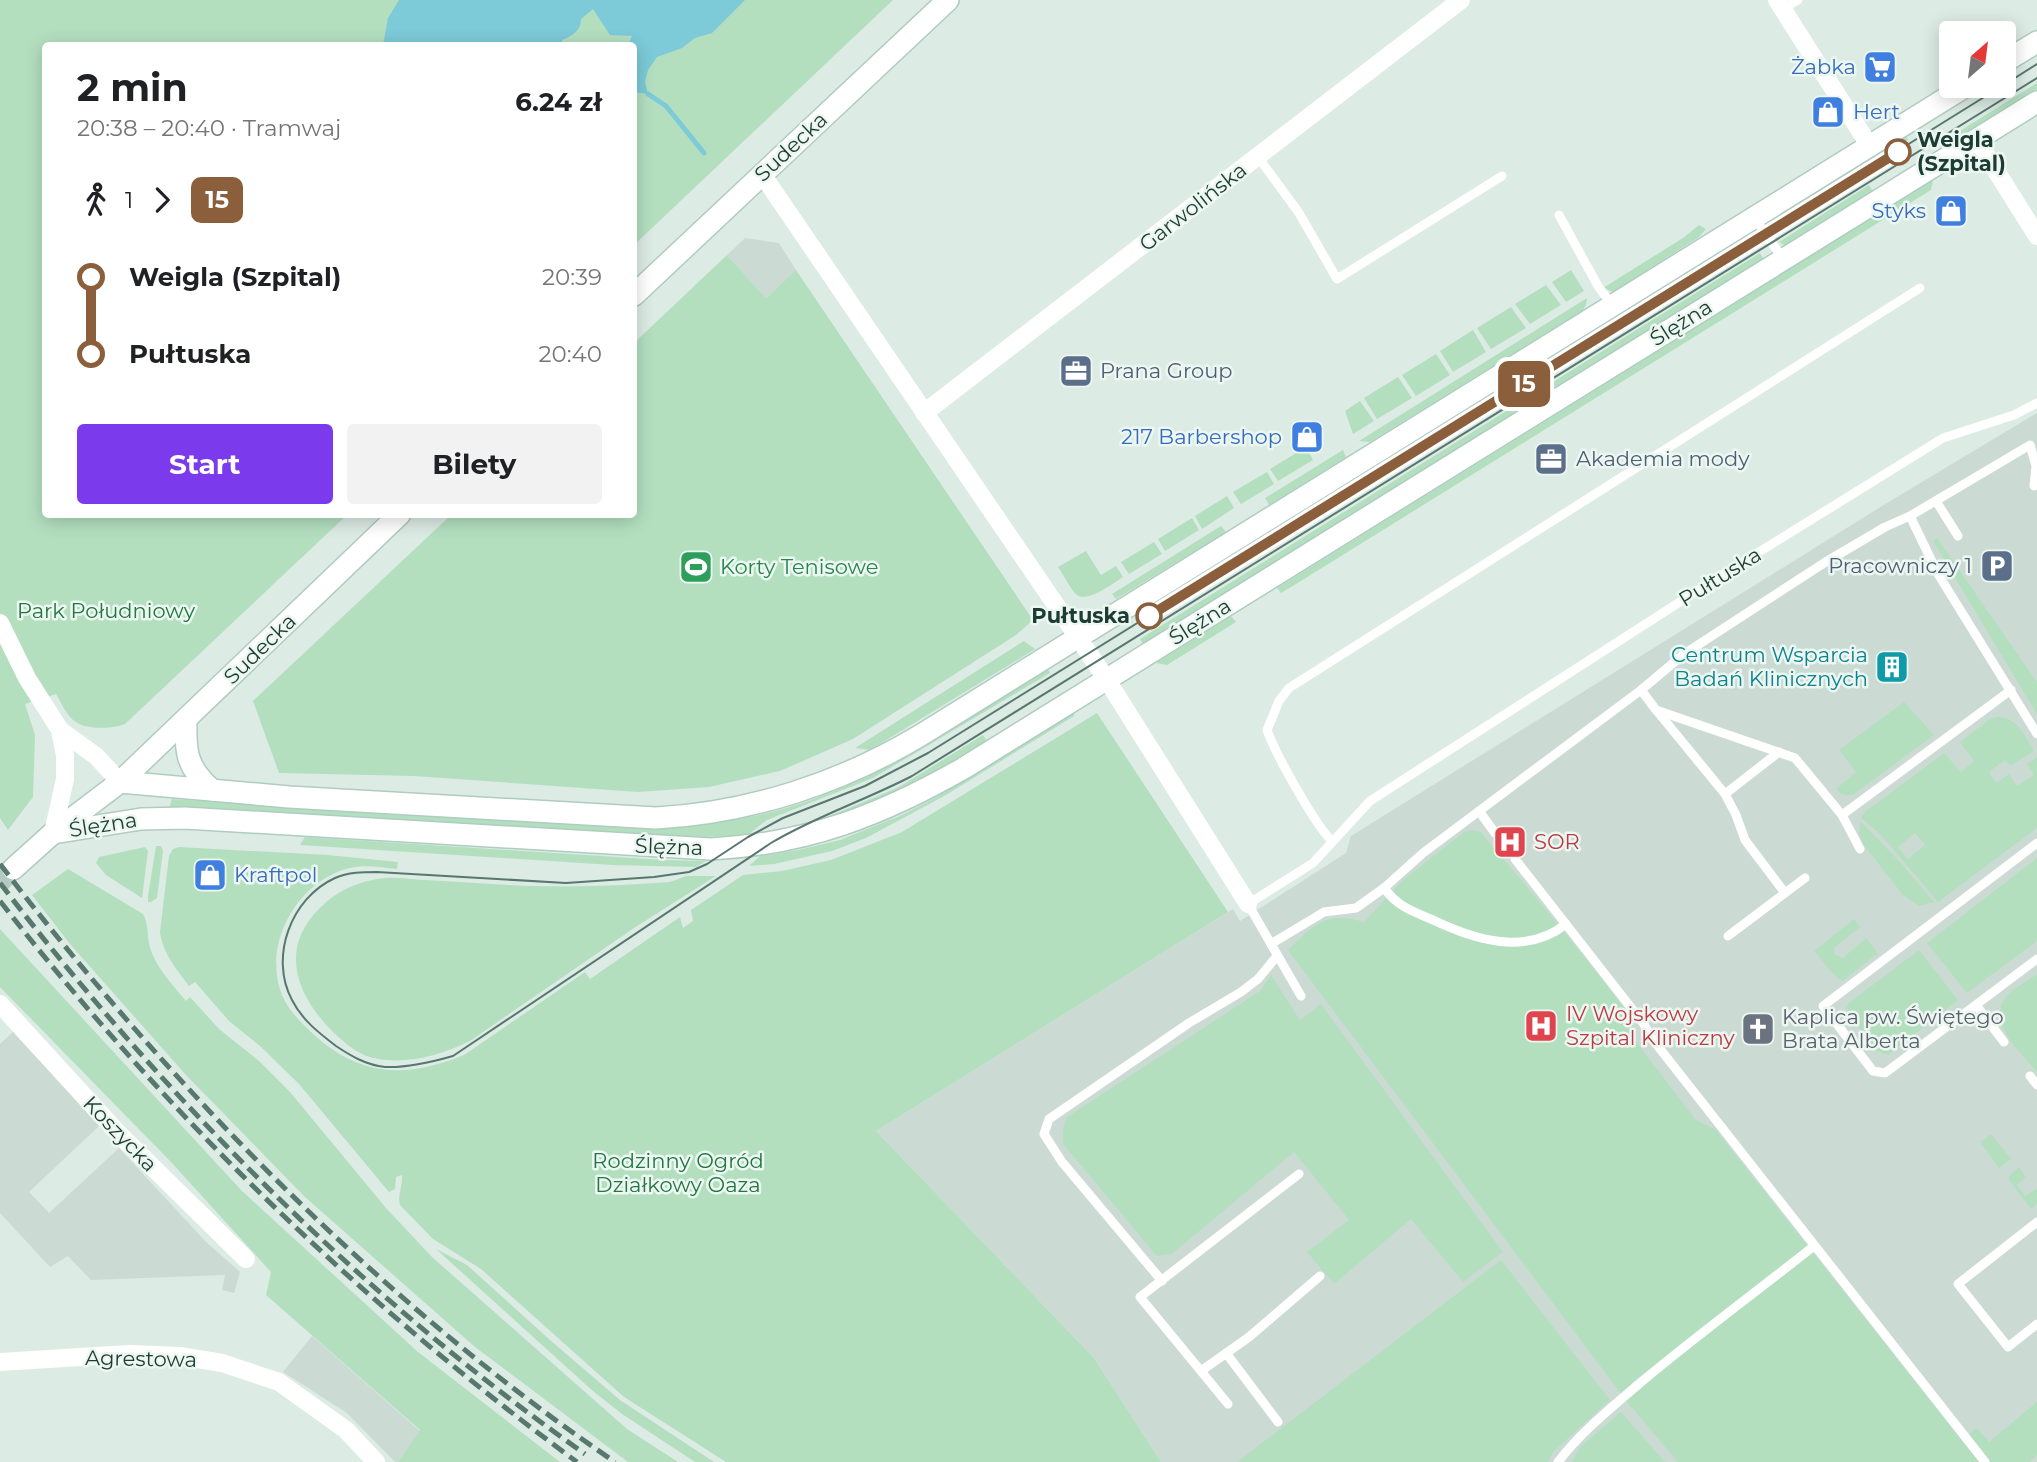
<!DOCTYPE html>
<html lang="pl">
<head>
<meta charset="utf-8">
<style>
	:root { --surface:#fff; --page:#f2f2f2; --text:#202124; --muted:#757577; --accent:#7c3aed }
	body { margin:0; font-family:Montserrat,sans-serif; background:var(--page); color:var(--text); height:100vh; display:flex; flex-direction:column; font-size:26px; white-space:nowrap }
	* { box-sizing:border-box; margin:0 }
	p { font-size:23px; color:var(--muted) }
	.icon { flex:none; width:38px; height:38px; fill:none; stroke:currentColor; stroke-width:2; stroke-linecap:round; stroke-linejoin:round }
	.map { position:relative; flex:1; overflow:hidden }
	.drawer { position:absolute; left:42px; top:42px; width:595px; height:476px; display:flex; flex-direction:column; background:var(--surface); border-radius:7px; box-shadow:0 4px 18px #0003 }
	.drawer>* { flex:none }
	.badge { padding:0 14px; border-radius:10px; font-size:24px; line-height:46px }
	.needle { width:46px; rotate:28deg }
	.tools { position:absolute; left:1939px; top:21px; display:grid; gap:14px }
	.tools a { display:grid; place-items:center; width:77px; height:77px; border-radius:7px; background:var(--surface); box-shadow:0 4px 18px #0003; font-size:35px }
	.map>.badge { position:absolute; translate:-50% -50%; box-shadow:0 0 0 4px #fff }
	.legs { display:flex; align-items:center; gap:10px; height:77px; padding:0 35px; font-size:23px }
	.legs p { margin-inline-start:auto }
	.overview { display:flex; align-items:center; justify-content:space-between; height:119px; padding:0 35px }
	h1 { font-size:38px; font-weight:700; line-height:52px }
	.primary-button { display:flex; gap:14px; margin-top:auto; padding:14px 35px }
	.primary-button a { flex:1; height:80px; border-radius:7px; background:var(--accent); color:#fff; font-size:28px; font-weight:700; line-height:80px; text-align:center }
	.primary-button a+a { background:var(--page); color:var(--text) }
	ul { padding:0 35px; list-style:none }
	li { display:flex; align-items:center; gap:24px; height:77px; font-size:26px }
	li i { display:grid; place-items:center; width:10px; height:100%; margin:0 9px; background:currentColor }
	li i::after { content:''; width:18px; height:18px; margin:-9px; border:5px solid; border-radius:50%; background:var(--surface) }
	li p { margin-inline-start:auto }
	li:first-child i { background:linear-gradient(#0000 50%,currentColor 0) }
	li:last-child i { background:linear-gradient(currentColor 50%,#0000 0) }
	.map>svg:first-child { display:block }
</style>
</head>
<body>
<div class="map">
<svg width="2037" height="1462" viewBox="0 0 2037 1462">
	<rect width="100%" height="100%" fill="#ddebe5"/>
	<g fill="#cbdbd4">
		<polygon points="745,238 779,243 796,270 766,298 727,255"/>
		<polygon points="2037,413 2037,1462 1161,1462 1094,1358 876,1131 1233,909 1240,921 1346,853 1351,836 1882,506"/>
		<polygon points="13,1032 99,1126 29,1192 49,1213 119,1148 206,1242 240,1272 234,1293 222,1290 225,1275 91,1280 68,1256 50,1267 0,1213 0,1044"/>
		<polygon points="312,1336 420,1431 398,1462 395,1462 347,1413 283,1372"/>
	</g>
	<g fill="#b3dfbf" fill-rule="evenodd">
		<path d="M0,0H893L634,245V46H46V514L347,515L125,724C112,729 82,731 71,718C65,712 61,702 56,694L25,704L35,735L33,797L8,830L0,818Z"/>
		<polygon points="2037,83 2037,89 1942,148 1939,144"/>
		<polygon points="1905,135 1908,140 1771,227 1770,218"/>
		<polygon points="1933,180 1931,190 1296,584 1281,593 1277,588"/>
		<polygon points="1869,185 1873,192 1786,246 1779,242"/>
		<polygon points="1699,225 1706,229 1699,237 1613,292 1603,288 1683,238"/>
		<polygon points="1745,234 1749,239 1209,575 1205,570"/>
		<polygon points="1760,253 1764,260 1144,646 1140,639"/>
		<polygon points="727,255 766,298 796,270 1033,620 1016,635 853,739 780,771 709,787 638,792 414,776 279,773 253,701 451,515 634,514 634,343"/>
		<polygon points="1571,270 1584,291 1566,302 1552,282"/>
		<polygon points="1546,285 1561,305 1530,324 1515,304"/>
		<polygon points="1587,298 1586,305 1582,311 1370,442 1359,441"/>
		<polygon points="1511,307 1526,328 1491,349 1477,328"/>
		<polygon points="1473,330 1486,352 1453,372 1440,351"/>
		<polygon points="1436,354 1450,375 1416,396 1402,375"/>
		<polygon points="1398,377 1412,398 1377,419 1364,398"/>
		<polygon points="1360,401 1374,421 1353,434 1345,411"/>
		<polygon points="1306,447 1313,460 1278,481 1270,469"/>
		<polygon points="1343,450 1346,457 1269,505 1265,498"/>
		<polygon points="1267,472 1274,484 1241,504 1233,492"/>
		<polygon points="1227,496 1234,508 1202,529 1195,516"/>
		<polygon points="1192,518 1199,530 1165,551 1158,539"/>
		<polygon points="1221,526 1226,532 1116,599 1112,594"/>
		<polygon points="1937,538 2037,682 2037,714 1933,541"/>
		<polygon points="1154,542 1162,554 1129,574 1121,562"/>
		<path d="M1086,551L1101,575L1116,566L1123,577C1114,583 1087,603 1077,595C1070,589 1064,575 1058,567Z"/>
		<polygon points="1231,616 1236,622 1167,665 1156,663"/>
		<polygon points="1024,641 1035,649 870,750 855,748"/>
		<path d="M1047,668L1050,673L873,778L767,820L746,836L693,837L169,808L172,799L619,827C670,827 719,824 768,813C871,788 959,723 1047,668Z"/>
		<path d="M1904,702L1934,735L1854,794C1845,797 1842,795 1836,789L1856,772L1839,750Z"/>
		<polygon points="1074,713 1074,716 946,795 866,838 832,851 774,864 749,866 760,856 798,850 840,840 902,815 935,798"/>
		<path d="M1097,713L1228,912L876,1131L1094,1358L1161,1462H726L624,1397L481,1269L433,1239L400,1205C397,1195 403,1186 402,1175L396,1177L395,1189L389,1192L299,1084L260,1046L229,1021L195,982L189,986C176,968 163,954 160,932L169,856L173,849L179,847L328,855L398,862L397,869C384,868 368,865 355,867C300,876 261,943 282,995C288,1010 300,1021 311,1032C359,1077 405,1079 464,1055L585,972L590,979L680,917L683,928L693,921L691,910L743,875L782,871L831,860L902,832Z"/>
		<path d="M1997,717C2018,717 2024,735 2034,751L2010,766L2005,760L1989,772L1996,783L2009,774L2017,786L2034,775L2027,764L2037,757V828L1938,902L1882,836L1861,818L1866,811L1944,753L1961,772L1974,761L1960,742L1990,719ZM1915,833L1925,845L1908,859L1898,847Z"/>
		<polygon points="983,735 987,741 922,779 867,806 818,821 899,787"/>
		<polygon points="1860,821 1901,863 1934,902 1919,906 1903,895 1863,844 1859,833"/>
		<path d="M1472,830L1481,832L1576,946L1632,1018L1637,1043L1696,1120L1715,1129L1979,1462H1678L1628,1403L1288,950C1314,924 1326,911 1364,922L1403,880L1464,832Z"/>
		<polygon points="305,837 664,860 706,861 696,867 612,865 300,845"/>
		<polygon points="156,846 161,846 163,851 157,898 151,902 148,902 148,896"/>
		<polygon points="145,847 148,851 142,898 106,875 96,863 99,857"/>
		<polygon points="2037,858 2037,941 1967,993 1927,943"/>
		<path d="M68,869L143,914C149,924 147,937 150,948C157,969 172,984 186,1001L190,997L219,1029L259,1061L290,1092L386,1208L432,1257L627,1429L678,1462H628L475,1347L305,1197L186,1075L70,944L32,895Z"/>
		<path d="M686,876H716L634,928L470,1041C442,1055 409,1064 378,1059C359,1056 346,1044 333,1032C296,995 278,948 321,907C337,891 355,883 377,879C393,876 410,879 425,880C454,882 482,883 510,885C564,888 616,886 670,882Z"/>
		<polygon points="1854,919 1860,927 1834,948 1834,954 1843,958 1866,938 1878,953 1842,981 1832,973 1814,951"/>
		<polygon points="0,929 242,1191 418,1352 560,1462 398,1462 420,1430 266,1295 271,1272 171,1162 0,987"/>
		<polygon points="1919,950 1958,1000 1888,1055 1876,1051 1853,1020 1846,1007 1849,1003"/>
		<path d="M2037,974V1072C2022,1054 1985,1022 2006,997C2013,988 2028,981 2037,974Z"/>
		<polygon points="1271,975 1300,1020 1321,1004 1503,1252 1463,1282 1411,1219 1334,1284 1307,1252 1349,1220 1294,1152 1172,1254 1157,1256 1063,1144 1063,1128 1067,1117 1260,991"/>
		<polygon points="1991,1134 2011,1159 1999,1168 1980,1142"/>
		<polygon points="2019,1167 2026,1177 2017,1185 2025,1196 2036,1189 2037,1190 2037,1204 2031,1209 2009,1180 2009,1176"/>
		<polygon points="436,1249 467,1265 550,1340 620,1400 714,1462 695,1462 622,1414 594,1392"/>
		<polygon points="1501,1260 1610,1400 1553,1452 1548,1462 1237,1462"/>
		<polygon points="2037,1402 2037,1455 2030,1462 1991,1462 1969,1434 1977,1428 1989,1442"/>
		<polygon points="1621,1412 1665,1462 1572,1462 1580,1447"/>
	</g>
	<path fill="#7dcad8" d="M399,0H745L712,33L695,38L682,48L657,57L648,70L645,82L648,94L634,92V46L628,45L632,36L610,35L593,9L581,19C581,31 572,36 562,40L563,45H383L388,18Z"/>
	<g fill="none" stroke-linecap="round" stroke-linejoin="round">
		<polyline stroke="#7dcad8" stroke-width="5" points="648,94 666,106 704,153"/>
		<polyline stroke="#b7c8c1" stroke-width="21" stroke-dasharray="21 10" stroke-linecap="butt" points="0,882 13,869"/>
		<defs>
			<g id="secondary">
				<polyline points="2004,62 2037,42"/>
				<polyline points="634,295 948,0"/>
				<path d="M186,720C185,753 187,768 212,790"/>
				<path d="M120,782L289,797L656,818C750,813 841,783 921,735L1966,86"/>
				<path d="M53,833L141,819L185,818L711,849C807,844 882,815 964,768L2037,102"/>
				<polyline points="13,869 53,833 120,782 400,514"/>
			</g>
		</defs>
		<use href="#secondary" stroke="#afccc1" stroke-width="24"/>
		<g stroke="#fff" stroke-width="9">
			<polyline points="1783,9 1798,0"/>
			<polyline points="1258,157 1299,213 1337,279 1502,176"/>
			<polyline points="1559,215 1598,286 1612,305"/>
			<polyline points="1754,217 1783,259"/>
			<polyline points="1936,501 1958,536"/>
			<polyline points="1910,516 2030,445 2036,466 2034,486"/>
			<polyline points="1641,690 1656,710 1795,758 1842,815 1860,849"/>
			<polyline points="1657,711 1725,794 1736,815 1745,840 1785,893 1805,878"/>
			<polyline points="1725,794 1779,752"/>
			<polyline points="1479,811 1495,833"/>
			<polyline points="1842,815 2011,690"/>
			<path d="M1332,841C1315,825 1275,753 1267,730L1279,701L1289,688L1920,288"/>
			<polyline points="2037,843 1823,1006 1873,1071 1885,1073 2037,959"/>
			<polyline points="1515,859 1643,1023 1653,1040 1985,1462"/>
			<path d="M1384,888C1398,907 1412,911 1433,920C1475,940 1526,956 1566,924"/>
			<polyline points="1728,936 1785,893"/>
			<polyline points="1271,944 1324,912 1356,908 1384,888 1423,853 1641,690 1684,654 1824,563 1885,527 1910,516 1938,574 2037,734"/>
			<polyline points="1301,996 1248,904 1313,863 1370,801 1714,580 1943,438 2014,415 2037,403"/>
			<polyline points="1976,1005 2004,1042"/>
			<polyline points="2030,1076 2037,1085"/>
			<polyline points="2037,1222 1958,1284 2008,1347 2037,1324"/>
			<polyline points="1162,1281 1062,1162 1044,1134 1049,1119 1189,1023 1241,992 1258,979 1277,956"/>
			<polyline points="1226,1353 1278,1422"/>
			<polyline points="1201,1371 1249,1337 1320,1276"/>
			<polyline points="1228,1404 1140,1297 1299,1174"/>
			<path d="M1558,1462C1581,1432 1611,1408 1640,1383C1696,1336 1756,1292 1814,1246"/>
		</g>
		<g stroke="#fff" stroke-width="18">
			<polyline points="1777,0 1869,145"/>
			<polyline points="1976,139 2037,236"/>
			<polyline points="762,174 1107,680 1248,904"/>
			<polyline points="924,413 1461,0"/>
			<polyline points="0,623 27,678 60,730 65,756 65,779 53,833"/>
			<polyline points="60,730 96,756 120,782"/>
			<polyline points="0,1004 118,1133 246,1259"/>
			<polyline points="0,1362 129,1354 180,1356 222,1363 279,1382 346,1430 376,1462"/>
		</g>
		<use href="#secondary" stroke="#fff" stroke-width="21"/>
		<g stroke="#57786f" stroke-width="2">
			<polyline points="2004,85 2037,64"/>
			<path d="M2002,86L928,753L865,786L783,818L748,837L707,864L689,872L654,877L566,883L377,872C364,872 348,872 335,878C291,898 269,957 292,1000C302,1020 319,1033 336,1046C351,1056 366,1065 385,1067C407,1068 432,1062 453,1056L771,843C816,816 866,800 912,776L2037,78"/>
		</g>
		<g stroke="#57786f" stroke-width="5" stroke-dasharray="14 7" stroke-linecap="butt">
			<path d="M0,864C172,1089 380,1302 615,1462"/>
			<path d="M0,883C165,1099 362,1297 585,1454"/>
			<path d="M0,901C168,1117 357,1300 577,1462"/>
		</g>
	</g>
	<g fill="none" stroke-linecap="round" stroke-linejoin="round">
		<defs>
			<polyline id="line-1" points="1149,616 1898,152"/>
		</defs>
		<use href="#line-1" stroke="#fff" stroke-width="16"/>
		<use href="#line-1" stroke="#8b5e3c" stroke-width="10"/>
	</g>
	<defs>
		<symbol id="supermarket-square" viewBox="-11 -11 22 22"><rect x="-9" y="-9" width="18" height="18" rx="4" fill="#3f7fe0" stroke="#edf7f2"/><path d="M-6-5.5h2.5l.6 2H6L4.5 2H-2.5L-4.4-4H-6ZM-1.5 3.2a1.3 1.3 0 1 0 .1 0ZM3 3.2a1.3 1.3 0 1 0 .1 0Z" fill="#fff"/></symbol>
		<symbol id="shop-square" viewBox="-11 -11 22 22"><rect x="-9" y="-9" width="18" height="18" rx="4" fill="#3f7fe0" stroke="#edf7f2"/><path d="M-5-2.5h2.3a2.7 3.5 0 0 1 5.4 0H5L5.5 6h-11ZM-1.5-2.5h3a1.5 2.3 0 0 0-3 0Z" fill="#fff"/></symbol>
		<symbol id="office-square" viewBox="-11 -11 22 22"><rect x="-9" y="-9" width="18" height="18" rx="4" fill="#5c6f8a" stroke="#edf7f2"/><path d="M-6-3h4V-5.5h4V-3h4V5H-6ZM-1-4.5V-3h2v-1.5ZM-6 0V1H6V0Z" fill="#fff"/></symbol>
		<symbol id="parking-square" viewBox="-11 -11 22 22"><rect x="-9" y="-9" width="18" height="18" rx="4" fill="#5c6f8a" stroke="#edf7f2"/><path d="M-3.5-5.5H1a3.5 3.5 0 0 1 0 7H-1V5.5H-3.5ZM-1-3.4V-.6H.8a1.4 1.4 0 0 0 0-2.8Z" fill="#fff"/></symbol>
		<symbol id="stadium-square" viewBox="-11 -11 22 22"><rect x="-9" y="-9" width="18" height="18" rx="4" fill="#2e9e5b" stroke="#edf7f2"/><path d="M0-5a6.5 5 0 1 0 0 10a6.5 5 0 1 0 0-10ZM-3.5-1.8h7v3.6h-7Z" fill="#fff"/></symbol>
		<symbol id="building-square" viewBox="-11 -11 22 22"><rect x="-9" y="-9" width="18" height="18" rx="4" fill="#0f9aa8" stroke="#edf7f2"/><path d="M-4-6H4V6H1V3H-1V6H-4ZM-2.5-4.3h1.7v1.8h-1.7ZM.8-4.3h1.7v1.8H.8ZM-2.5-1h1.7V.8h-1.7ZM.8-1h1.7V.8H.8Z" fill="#fff"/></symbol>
		<symbol id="hospital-square" viewBox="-11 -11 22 22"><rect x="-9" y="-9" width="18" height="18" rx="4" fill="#e0444e" stroke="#edf7f2"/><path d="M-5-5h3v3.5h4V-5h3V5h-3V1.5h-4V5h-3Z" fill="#fff"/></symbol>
		<symbol id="church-square" viewBox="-11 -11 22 22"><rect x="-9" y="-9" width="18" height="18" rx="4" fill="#6b7280" stroke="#edf7f2"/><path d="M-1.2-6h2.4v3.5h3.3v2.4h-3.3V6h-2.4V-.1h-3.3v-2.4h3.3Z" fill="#fff"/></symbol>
	</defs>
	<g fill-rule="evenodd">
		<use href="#supermarket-square" x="1861" y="48" width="38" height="38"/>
		<use href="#shop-square" x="1809" y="93" width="38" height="38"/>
		<use href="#shop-square" x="1932" y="192" width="38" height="38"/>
		<use href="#office-square" x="1057" y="352" width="38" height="38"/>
		<use href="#shop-square" x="1288" y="418" width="38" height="38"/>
		<use href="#office-square" x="1532" y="440" width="38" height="38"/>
		<use href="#parking-square" x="1978" y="547" width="38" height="38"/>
		<use href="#stadium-square" x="677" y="548" width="38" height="38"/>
		<use href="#building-square" x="1873" y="648" width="38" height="38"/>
		<use href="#hospital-square" x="1491" y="823" width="38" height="38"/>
		<use href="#shop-square" x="191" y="856" width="38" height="38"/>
		<use href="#hospital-square" x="1522" y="1007" width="38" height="38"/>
		<use href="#church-square" x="1739" y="1010" width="38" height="38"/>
	</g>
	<g fill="#fff" stroke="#8b5e3c" stroke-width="3.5">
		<circle cx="1898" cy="152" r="12"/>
		<circle cx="1149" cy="616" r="12"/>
	</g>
	<g text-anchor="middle" stroke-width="5" stroke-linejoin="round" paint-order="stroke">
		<g font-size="21" fill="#366cbe" stroke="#edf7f2" text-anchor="end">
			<text x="1856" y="74">Żabka</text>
			<text x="1853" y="119" text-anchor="start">Hert</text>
			<text x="1926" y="218">Styks</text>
			<text x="1282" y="444">217 Barbershop</text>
			<text x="234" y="882" text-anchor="start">Kraftpol</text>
		</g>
		<g font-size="21" font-weight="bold" fill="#1d3c33" stroke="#edf7f2" text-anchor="start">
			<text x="1917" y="147">Weigla<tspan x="1917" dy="24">(Szpital)</tspan></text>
			<text x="1130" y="623" text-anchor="end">Pułtuska</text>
		</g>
		<g font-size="21" fill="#1d3c33" stroke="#edf7f2">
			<text transform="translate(791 147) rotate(-43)" y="7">Sudecka</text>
			<text transform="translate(1193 207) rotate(-38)" y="7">Garwolińska</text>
			<text transform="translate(1681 323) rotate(-32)" y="7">Ślężna</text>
			<text transform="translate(1720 577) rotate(-32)" y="7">Pułtuska</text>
			<text transform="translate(1200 622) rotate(-32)" y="7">Ślężna</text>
			<text transform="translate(260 649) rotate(-44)" y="7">Sudecka</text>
			<text transform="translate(103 825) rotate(-9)" y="7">Ślężna</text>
			<text transform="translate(669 847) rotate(2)" y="7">Ślężna</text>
			<text transform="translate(120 1134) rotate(46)" y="7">Koszycka</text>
			<text transform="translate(141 1359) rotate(1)" y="7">Agrestowa</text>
		</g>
		<g font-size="21" fill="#4e5e75" stroke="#edf7f2" text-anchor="start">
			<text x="1100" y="378">Prana Group</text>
			<text x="1576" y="466">Akademia mody</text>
			<text x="1972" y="573" text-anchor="end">Pracowniczy 1</text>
		</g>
		<g font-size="21" fill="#27864d" stroke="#edf7f2" text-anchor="start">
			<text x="720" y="574">Korty Tenisowe</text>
		</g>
		<g font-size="21" fill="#237743" stroke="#edf7f2">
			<text x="106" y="618">Park Południowy</text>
			<text x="678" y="1168">Rodzinny Ogród<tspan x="678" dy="24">Działkowy Oaza</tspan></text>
		</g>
		<g font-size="21" fill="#0d838f" stroke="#edf7f2" text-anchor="end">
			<text x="1868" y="662">Centrum Wsparcia<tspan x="1868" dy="24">Badań Klinicznych</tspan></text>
		</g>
		<g font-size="21" fill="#be3a42" stroke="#edf7f2" text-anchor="start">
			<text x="1534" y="849">SOR</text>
			<text x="1566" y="1021">IV Wojskowy<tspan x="1566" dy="24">Szpital Kliniczny</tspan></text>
		</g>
		<g font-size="21" fill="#5b616d" stroke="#edf7f2" text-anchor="start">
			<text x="1782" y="1024">Kaplica pw. Świętego<tspan x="1782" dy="24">Brata Alberta</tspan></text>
		</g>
	</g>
</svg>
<div class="tools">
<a><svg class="needle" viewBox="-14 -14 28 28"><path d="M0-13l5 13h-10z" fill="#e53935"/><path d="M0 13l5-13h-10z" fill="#757577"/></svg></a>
</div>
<b class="badge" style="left:1524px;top:384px;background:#8b5e3c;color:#fff">15</b>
<section class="drawer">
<div class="overview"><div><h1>2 min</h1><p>20:38 – 20:40 · Tramwaj</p></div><b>6.24 zł</b></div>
<div class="legs"><svg class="icon" aria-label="walk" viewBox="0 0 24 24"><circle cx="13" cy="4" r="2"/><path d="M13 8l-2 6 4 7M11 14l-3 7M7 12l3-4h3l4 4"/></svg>1<svg class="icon" aria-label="forward" viewBox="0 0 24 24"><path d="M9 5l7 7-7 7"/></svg><b class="badge" style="background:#8b5e3c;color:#fff">15</b></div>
<ul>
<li><i style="color:#8b5e3c"></i><b>Weigla (Szpital)</b><p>20:39</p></li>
<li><i style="color:#8b5e3c"></i><b>Pułtuska</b><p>20:40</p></li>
</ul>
<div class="primary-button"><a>Start</a><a>Bilety</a></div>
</section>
</div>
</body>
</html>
